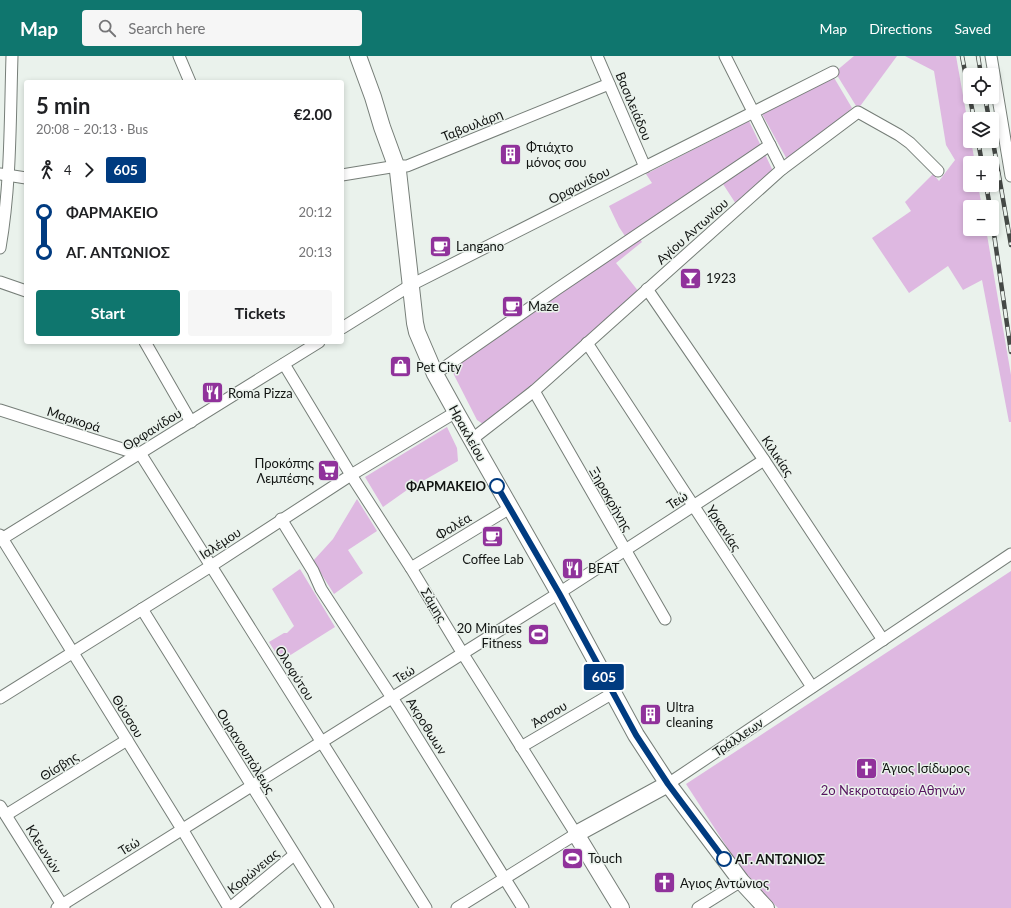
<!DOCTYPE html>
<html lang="en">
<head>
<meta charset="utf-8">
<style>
	:root { --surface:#fff; --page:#f6f6f6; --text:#202124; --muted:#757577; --accent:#0f766e }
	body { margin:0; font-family:Lato,sans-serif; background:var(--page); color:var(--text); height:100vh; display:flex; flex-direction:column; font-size:15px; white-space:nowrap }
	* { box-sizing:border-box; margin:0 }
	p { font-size:13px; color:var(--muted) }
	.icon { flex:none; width:22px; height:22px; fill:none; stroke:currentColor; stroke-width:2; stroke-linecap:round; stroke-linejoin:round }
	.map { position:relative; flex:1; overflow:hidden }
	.panel { position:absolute; left:24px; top:24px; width:320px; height:264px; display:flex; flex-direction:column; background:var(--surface); border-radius:4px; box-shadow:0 2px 6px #0003 }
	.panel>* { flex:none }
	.badge { padding:0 8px; border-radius:3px; font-size:14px; line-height:26px }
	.buttons { position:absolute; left:963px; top:12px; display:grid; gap:8px }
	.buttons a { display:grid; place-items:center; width:36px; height:36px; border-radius:4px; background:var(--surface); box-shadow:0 2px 6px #0003; font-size:20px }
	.map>.badge { position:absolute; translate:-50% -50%; box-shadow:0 0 0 2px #fff }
	.legs { display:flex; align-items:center; gap:6px; height:44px; padding:0 12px; font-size:13px }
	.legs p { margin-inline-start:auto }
	.headline { display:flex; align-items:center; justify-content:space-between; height:68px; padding:0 12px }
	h1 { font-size:22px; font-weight:700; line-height:30px }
	.button { display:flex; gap:8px; margin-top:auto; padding:8px 12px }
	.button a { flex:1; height:46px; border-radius:4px; background:var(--accent); color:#fff; font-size:16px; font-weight:700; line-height:46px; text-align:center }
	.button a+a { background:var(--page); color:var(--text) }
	ul { padding:0 12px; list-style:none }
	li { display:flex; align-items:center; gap:14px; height:40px; font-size:15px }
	li i { display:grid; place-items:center; width:6px; height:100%; margin:0 5px; background:currentColor }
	li i::after { content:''; width:10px; height:10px; margin:-5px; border:3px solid; border-radius:50%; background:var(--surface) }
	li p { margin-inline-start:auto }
	li:first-child i { background:linear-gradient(#0000 50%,currentColor 0) }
	li:last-child i { background:linear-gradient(currentColor 50%,#0000 0) }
	header { display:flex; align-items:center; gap:24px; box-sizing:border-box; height:56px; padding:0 20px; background:var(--accent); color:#fff }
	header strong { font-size:19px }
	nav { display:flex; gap:22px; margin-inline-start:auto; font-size:14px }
	.search { width:280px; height:36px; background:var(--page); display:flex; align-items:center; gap:10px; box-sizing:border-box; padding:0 14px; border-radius:4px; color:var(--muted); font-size:15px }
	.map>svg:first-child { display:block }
</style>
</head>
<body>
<header>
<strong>Map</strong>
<div class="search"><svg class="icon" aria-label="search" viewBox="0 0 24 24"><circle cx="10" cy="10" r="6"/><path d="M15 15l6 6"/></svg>Search here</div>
<nav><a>Map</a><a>Directions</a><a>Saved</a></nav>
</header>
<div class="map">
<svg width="1011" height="852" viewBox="0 0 1011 852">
	<rect width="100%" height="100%" fill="#eaf2ec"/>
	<g fill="#deb8e1">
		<polygon points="854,0 897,0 858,53 835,16"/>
		<polygon points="905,0 956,0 975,107 970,107 970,129 978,129 982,151 970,151 970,173 986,173 1011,319 1011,366 1009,366 982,224 963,234 948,210 909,237 872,182 911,155 905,146 933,118 939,125 955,104 946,89 934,15"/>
		<polygon points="833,20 852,52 789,107 762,58"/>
		<polygon points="749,65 773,115 736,148 723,128 640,183 642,186 616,207 639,236 489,366 483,368 477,364 453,317 452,304 621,184 625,180 619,171 609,150 652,127 646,118"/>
		<polygon points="447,371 457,392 458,405 407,434 383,451 365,421"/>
		<polygon points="357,443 377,475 348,494 363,517 334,538 313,505 333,483"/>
		<polygon points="300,513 335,571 281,605 269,586 284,577 287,577 294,570 272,533"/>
		<polygon points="1011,515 1011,852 778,852 745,819 686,728"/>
	</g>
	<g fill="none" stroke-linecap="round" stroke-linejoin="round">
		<defs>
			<g id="street">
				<polyline points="179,0 190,26"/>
				<polyline points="597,0 645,111"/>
				<polyline points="725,0 782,113"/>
				<polyline points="991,0 1011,120"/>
				<polyline points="0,118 26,122"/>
				<polyline points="342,119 397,110 407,110 609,28"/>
				<path d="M0,192C11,129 10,64 12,0"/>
				<polyline points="0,226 26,235"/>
				<polyline points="647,233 764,404 883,584"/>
				<polyline points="342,272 411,229 833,16"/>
				<polyline points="145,286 191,366"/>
				<polyline points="587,287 812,631"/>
				<polyline points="284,308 351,419 411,512 463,598 576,778 457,852"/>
				<polyline points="435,318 557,233 770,89"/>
				<polyline points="534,335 665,563"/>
				<polyline points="0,354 135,397 140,397 426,852"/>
				<polyline points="471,384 534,335 782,113 858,56 899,79 910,87 938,115"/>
				<polyline points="281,463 313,515 321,533 400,654 523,852"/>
				<polyline points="0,479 182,773 229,852"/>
				<polyline points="0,484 319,286"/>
				<polyline points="411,512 510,452"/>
				<polyline points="142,553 328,852"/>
				<polyline points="0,642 211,510 351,419 456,356"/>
				<polyline points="521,691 613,637"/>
				<polyline points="668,728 1011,498"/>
				<polyline points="0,750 64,852"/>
				<polyline points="6,759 127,684"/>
				<polyline points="57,852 559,537 764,404"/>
				<polyline points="230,852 294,799"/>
				<polyline points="698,852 741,825"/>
			</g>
			<g id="secondary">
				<polyline points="358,0 373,41 382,71 398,115 415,267 417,276 435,318 456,356 559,537 636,679 668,728 726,805 741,825 766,852"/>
				<polyline points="621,852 576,778 668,728"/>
			</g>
		</defs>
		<use href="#street" stroke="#767e78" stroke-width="13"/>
		<use href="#secondary" stroke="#767e78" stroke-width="18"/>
		<use href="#street" stroke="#fff" stroke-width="11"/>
		<use href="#secondary" stroke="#fff" stroke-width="16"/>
		<defs>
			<g id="rail">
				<polyline points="962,0 974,63"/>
				<polyline points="978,0 981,19"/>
				<polyline points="985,41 989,63"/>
				<polyline points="992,80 1011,189"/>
				<polyline points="978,85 982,107"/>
				<polyline points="986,129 990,151"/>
				<polyline points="992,164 1011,296"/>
			</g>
		</defs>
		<use href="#rail" stroke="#454946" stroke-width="4.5"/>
		<use href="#rail" stroke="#eaf2ec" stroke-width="3" stroke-dasharray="9" stroke-linecap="butt"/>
	</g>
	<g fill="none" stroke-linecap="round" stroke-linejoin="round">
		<defs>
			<polyline id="line-1" points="497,430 559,537 636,679 668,728 724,803"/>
		</defs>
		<use href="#line-1" stroke="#fff" stroke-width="9"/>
		<use href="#line-1" stroke="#003b80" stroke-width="6"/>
	</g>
	<defs>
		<symbol id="building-square" viewBox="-11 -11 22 22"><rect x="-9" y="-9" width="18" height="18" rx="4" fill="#90329b" stroke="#eaf2ec"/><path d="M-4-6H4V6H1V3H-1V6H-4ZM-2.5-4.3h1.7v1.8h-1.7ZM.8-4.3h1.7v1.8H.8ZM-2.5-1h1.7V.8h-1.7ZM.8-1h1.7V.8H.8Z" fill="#fff"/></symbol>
		<symbol id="cafe-square" viewBox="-11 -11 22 22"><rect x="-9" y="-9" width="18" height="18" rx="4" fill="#90329b" stroke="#eaf2ec"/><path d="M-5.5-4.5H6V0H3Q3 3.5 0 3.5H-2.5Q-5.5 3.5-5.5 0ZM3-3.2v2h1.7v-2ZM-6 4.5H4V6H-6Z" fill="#fff"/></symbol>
		<symbol id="bar-square" viewBox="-11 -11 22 22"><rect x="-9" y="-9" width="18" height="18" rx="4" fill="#90329b" stroke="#eaf2ec"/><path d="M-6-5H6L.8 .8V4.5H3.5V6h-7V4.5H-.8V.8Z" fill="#fff"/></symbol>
		<symbol id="shop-square" viewBox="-11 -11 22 22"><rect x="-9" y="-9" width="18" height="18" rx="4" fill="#90329b" stroke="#eaf2ec"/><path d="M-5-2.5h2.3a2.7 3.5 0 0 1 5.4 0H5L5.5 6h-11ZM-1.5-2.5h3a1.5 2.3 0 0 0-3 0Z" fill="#fff"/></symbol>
		<symbol id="restaurant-square" viewBox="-11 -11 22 22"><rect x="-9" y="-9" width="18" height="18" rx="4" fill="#90329b" stroke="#eaf2ec"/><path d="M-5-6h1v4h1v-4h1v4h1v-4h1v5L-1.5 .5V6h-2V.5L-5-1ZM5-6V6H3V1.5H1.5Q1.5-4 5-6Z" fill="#fff"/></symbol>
		<symbol id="supermarket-square" viewBox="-11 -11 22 22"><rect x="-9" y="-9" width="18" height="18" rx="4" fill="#90329b" stroke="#eaf2ec"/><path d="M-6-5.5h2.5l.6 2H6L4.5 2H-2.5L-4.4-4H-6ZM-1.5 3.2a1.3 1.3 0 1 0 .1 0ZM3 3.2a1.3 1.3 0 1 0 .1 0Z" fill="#fff"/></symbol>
		<symbol id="stadium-square" viewBox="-11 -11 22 22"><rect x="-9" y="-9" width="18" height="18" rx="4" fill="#90329b" stroke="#eaf2ec"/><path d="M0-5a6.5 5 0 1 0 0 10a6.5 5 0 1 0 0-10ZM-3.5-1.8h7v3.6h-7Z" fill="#fff"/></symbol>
		<symbol id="church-square" viewBox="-11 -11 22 22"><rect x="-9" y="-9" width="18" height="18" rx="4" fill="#90329b" stroke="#eaf2ec"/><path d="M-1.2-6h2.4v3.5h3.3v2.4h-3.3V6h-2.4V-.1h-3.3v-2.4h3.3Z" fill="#fff"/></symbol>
	</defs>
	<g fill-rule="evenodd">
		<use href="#building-square" x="498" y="86" width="25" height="25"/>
		<use href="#cafe-square" x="428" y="178" width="25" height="25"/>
		<use href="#bar-square" x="678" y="210" width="25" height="25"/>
		<use href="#cafe-square" x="500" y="238" width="25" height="25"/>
		<use href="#shop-square" x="388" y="298" width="25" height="25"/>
		<use href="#restaurant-square" x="200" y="324" width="25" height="25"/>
		<use href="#supermarket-square" x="316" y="402" width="25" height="25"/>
		<use href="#cafe-square" x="480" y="468" width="25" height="25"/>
		<use href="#restaurant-square" x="560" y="500" width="25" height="25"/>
		<use href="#stadium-square" x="526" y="566" width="25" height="25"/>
		<use href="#building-square" x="638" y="646" width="25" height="25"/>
		<use href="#church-square" x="854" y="700" width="25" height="25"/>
		<use href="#stadium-square" x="560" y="790" width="25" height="25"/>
		<use href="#church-square" x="652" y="814" width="25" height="25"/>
	</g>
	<g fill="#fff" stroke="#003b80" stroke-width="2">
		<circle cx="497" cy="430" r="7"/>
		<circle cx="724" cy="803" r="7"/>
	</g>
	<g text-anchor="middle" stroke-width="3" stroke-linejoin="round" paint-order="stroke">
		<g font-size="13" fill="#111412" stroke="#eaf2ec">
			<text transform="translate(634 50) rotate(67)" y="5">Βασιλειάδου</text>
			<text transform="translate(472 69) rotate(-22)" y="5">Ταβουλάρη</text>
			<text transform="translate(579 129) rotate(-27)" y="5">Ορφανίδου</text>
			<text transform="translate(692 175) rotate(-42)" y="5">Αγίου Αντωνίου</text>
			<text transform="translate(74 363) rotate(18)" y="5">Μαρκορά</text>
			<text transform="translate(152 373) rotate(-32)" y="5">Ορφανίδου</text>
			<text transform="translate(468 377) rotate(61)" y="5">Ηρακλείου</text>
			<text transform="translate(778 400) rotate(56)" y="5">Κιλικίας</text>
			<text transform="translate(611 443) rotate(60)" y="5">Ξηροκρήνης</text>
			<text transform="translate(677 444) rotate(-33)" y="5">Τεώ</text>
			<text transform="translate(453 470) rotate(-31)" y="5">Φαλέα</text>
			<text transform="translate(724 472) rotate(57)" y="5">Υρκανίας</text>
			<text transform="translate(220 487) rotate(-33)" y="5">Ιαλέμου</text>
			<text transform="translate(434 549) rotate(59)" y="5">Σάμης</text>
			<text transform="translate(295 617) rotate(58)" y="5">Ολοφύτου</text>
			<text transform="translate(404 618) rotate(-32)" y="5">Τεώ</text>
			<text transform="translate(549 658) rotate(-31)" y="5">Άσσου</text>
			<text transform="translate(128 660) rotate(58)" y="5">Θύσσου</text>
			<text transform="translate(427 670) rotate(58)" y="5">Ακροθωων</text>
			<text transform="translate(738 681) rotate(-34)" y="5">Τράλλεων</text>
			<text transform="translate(246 695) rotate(58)" y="5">Ουρανουπόλεως</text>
			<text transform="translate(59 710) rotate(-32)" y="5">Θίσβης</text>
			<text transform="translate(129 790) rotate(-32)" y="5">Τεώ</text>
			<text transform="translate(44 793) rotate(58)" y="5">Κλεωνών</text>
			<text transform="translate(253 815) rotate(-40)" y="5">Κορώνειας</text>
		</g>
		<g font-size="13" fill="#111412" stroke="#eaf2ec" text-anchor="start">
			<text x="526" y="96">Φτιάχτο<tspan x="526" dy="15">μόνος σου</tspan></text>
			<text x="456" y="195">Langano</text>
			<text x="706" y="227">1923</text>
			<text x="528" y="255">Maze</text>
			<text x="416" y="316">Pet City</text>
			<text x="228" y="342">Roma Pizza</text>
			<text x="314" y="412" text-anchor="end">Προκόπης<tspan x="314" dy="15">Λεμπέσης</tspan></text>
			<text x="493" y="508" text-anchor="middle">Coffee Lab</text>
			<text x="588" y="517">ΒΕΑΤ</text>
			<text x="522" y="577" text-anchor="end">20 Μinutes<tspan x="522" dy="15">Fitness</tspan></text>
			<text x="666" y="656">Ultra<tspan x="666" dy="15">cleaning</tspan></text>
			<text x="882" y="717">Άγιος Ισίδωρος</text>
			<text x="588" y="807">Touch</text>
			<text x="680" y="832">Αγιος Αντώνιος</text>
		</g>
		<g font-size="13" font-weight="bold" fill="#111412" stroke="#eaf2ec" text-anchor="end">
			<text x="486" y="435">ΦΑΡΜΑΚΕΙΟ</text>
			<text x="735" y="808" text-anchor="start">ΑΓ. ΑΝΤΩΝΙΟΣ</text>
		</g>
		<g font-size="13" fill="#57135f" stroke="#eaf2ec">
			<text x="893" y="739">2ο Νεκροταφείο Αθηνών</text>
		</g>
	</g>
</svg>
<div class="buttons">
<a><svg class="icon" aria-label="locate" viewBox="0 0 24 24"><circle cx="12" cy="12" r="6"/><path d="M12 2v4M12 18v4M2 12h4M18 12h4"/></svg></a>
<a><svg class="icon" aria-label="layers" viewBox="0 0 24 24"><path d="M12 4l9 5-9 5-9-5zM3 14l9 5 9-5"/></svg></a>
<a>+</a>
<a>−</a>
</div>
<b class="badge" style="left:604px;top:621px;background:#003b80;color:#fff">605</b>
<section class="panel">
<div class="headline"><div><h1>5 min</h1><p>20:08 – 20:13 · Bus</p></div><b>€2.00</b></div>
<div class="legs"><svg class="icon" aria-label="walk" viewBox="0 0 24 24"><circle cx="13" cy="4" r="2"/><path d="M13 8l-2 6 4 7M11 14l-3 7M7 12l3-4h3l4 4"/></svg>4<svg class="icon" aria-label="forward" viewBox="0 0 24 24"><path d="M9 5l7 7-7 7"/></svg><b class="badge" style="background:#003b80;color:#fff">605</b></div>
<ul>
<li><i style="color:#003b80"></i><b>ΦΑΡΜΑΚΕΙΟ</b><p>20:12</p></li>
<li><i style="color:#003b80"></i><b>ΑΓ. ΑΝΤΩΝΙΟΣ</b><p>20:13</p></li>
</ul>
<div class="button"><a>Start</a><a>Tickets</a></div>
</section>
</div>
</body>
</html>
